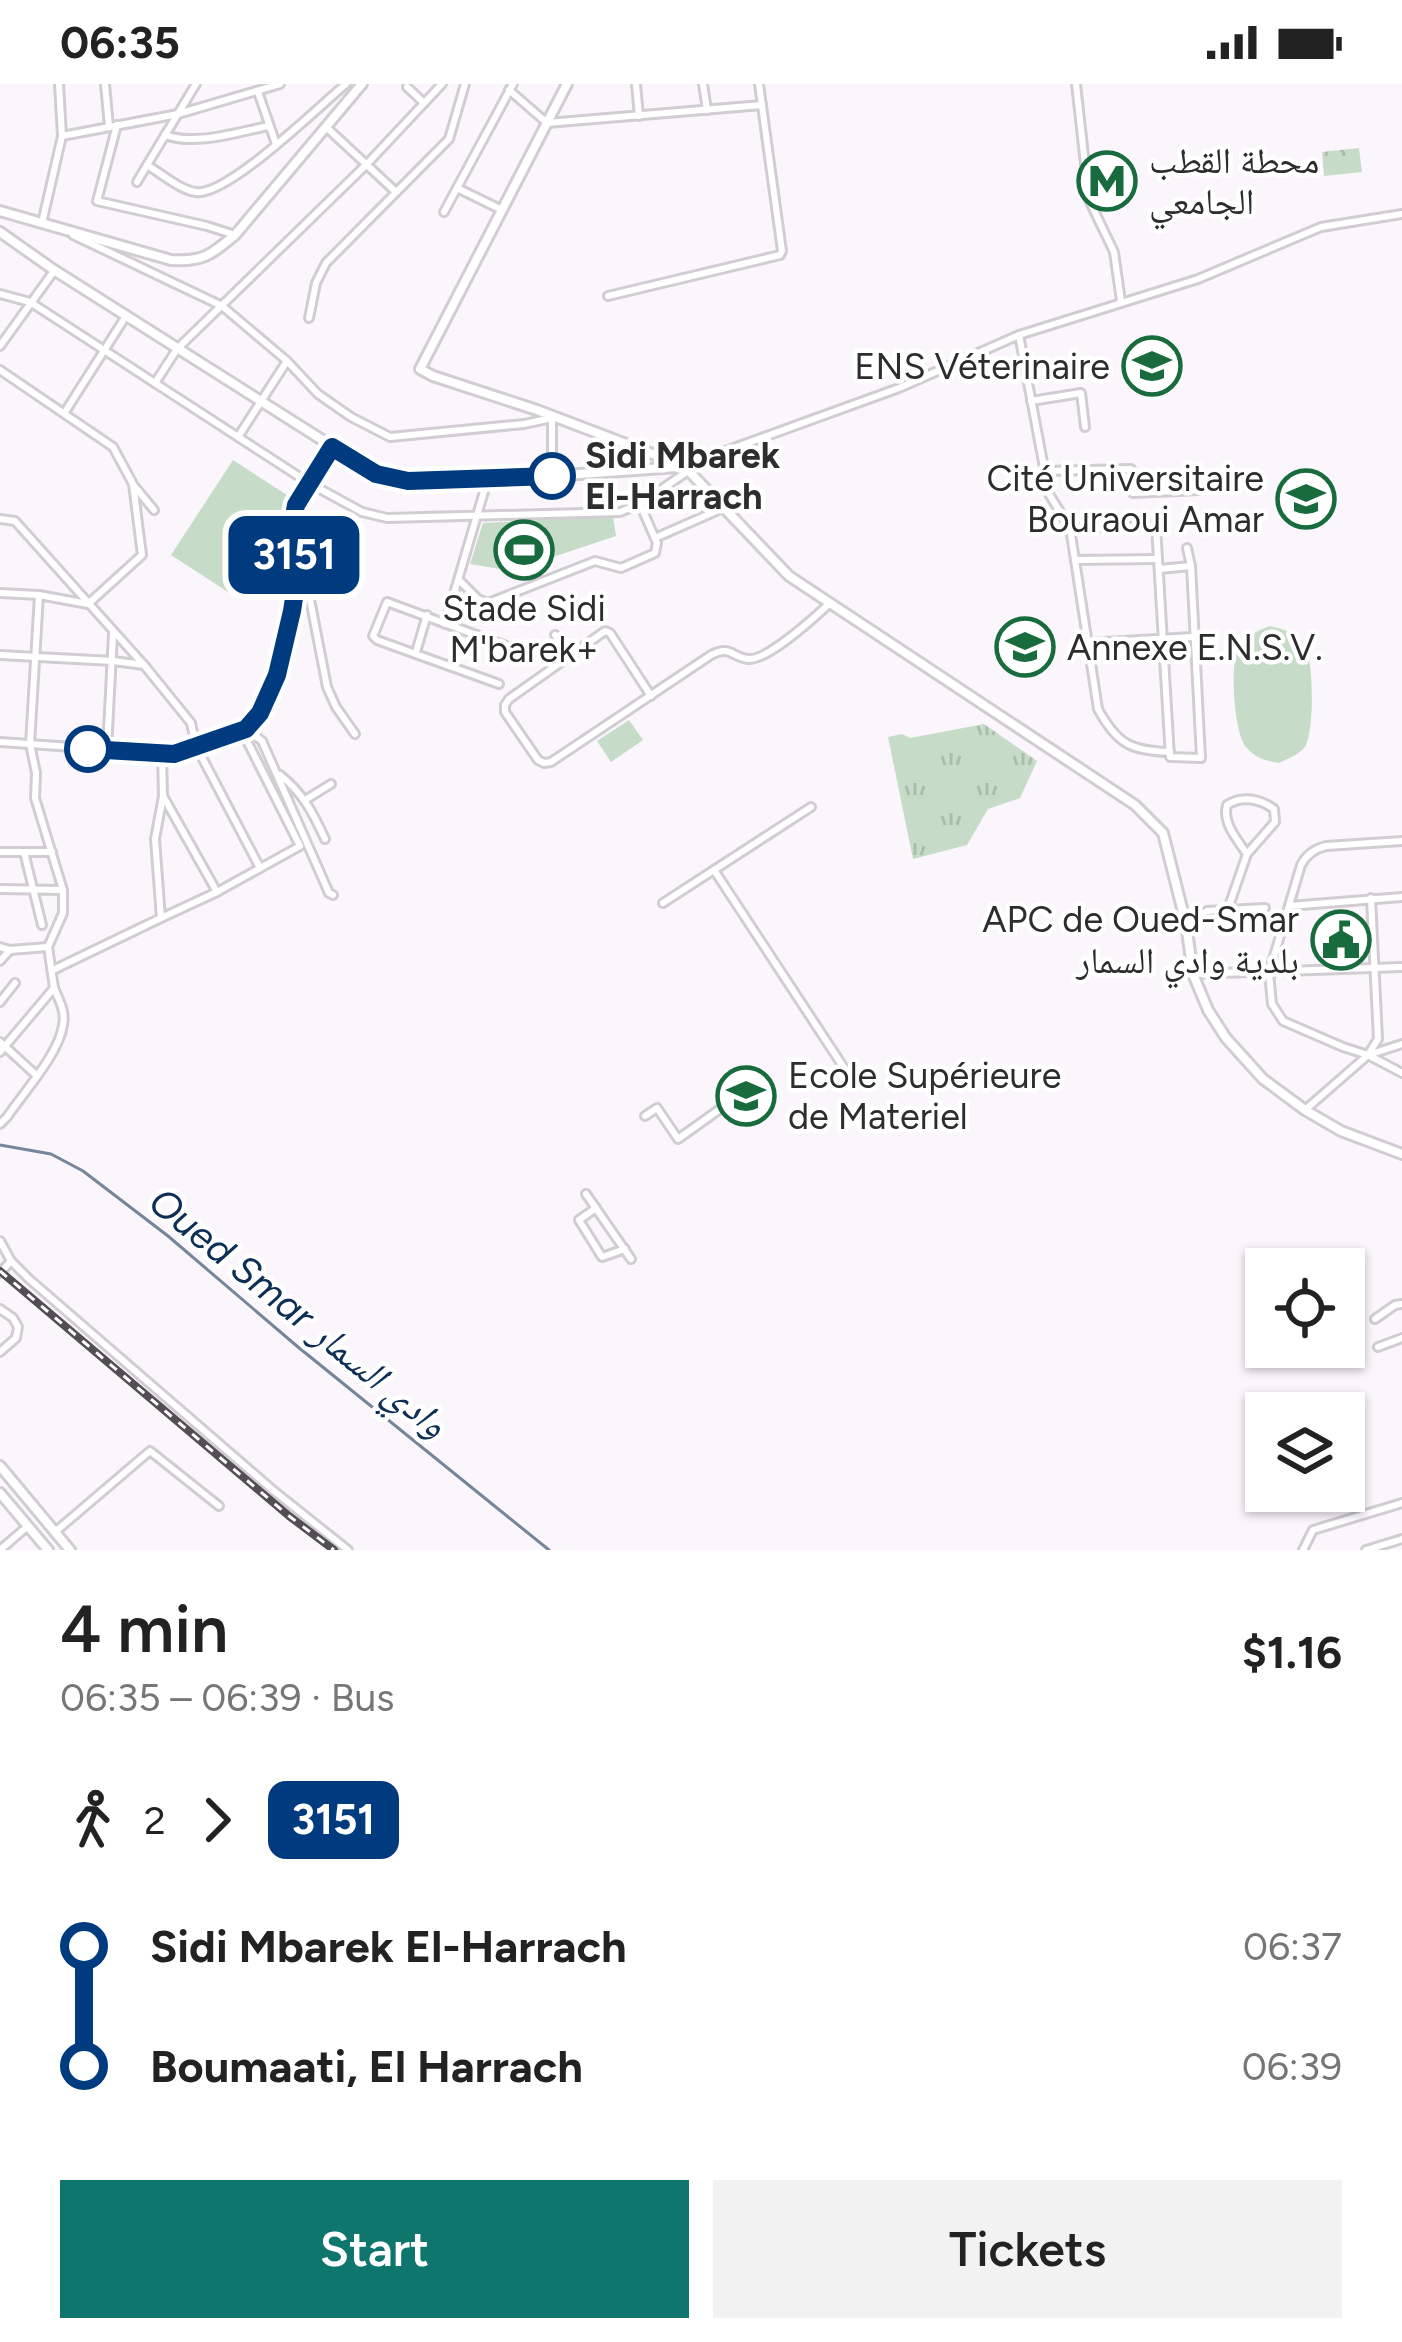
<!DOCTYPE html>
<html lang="en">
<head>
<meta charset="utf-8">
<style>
	:root { --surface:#fff; --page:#f2f2f2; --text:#222; --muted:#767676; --accent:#0f766e }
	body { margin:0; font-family:Figtree,"Noto Naskh Arabic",sans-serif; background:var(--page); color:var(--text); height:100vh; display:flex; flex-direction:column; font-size:45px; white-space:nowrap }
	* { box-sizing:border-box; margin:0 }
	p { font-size:39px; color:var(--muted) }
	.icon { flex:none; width:66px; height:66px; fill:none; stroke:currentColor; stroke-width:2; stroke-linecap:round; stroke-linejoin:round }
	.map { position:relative; height:1466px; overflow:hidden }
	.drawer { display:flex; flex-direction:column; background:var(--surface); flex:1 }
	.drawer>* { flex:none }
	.badge { padding:0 24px; border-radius:18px; font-size:42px; line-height:78px }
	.fabs { position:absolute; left:1245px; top:1164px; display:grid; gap:24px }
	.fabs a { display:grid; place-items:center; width:120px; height:120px; border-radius:0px; background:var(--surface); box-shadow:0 3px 9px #0004; font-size:60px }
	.map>.badge { position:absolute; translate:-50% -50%; box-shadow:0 0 0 6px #fff }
	.legs { display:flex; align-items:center; gap:18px; height:132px; padding:0 60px; font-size:39px }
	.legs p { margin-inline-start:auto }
	.head { display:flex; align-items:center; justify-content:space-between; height:204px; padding:0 60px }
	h1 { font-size:66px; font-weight:600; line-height:90px }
	.action { display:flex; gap:24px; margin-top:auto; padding:24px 60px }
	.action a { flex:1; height:138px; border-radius:0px; background:var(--accent); color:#fff; font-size:48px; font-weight:600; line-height:138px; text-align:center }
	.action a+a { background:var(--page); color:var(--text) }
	ul { padding:0 60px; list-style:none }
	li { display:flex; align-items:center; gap:42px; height:120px; font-size:45px }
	li i { display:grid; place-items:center; width:18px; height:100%; margin:0 15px; background:currentColor }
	li i::after { content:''; width:30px; height:30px; margin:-15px; border:9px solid; border-radius:50%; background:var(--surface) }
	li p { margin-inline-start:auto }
	li:first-child i { background:linear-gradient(#0000 50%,currentColor 0) }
	li:last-child i { background:linear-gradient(currentColor 50%,#0000 0) }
	.status { display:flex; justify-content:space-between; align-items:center; height:84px; padding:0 60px; background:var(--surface); direction:ltr }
	.status svg { height:33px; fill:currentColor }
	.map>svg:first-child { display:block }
</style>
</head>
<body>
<div class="status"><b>06:35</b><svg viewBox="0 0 49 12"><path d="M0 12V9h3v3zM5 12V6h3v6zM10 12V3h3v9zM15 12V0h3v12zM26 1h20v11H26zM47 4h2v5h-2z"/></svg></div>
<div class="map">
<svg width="1402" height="1466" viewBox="0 0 1402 1466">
	<defs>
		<pattern id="grass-tufts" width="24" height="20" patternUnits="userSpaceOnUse" patternTransform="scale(3)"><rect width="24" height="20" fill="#c7dcc8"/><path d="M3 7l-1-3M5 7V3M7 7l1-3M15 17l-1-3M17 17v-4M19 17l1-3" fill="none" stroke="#abbdac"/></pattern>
		<pattern id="forest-crowns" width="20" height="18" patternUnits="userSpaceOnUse" patternTransform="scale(3)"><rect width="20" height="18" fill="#c7dcc8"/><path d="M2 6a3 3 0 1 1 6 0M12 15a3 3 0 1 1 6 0" fill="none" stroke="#abbdac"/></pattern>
	</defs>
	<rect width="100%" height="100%" fill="#faf6fc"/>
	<polygon fill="url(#grass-tufts)" points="984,640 1037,677 1020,714 988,725 967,761 913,775 888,653 902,650 910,654"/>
	<polygon fill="url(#forest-crowns)" points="1359,64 1362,88 1324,92 1322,68"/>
	<g fill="#c7dcc8">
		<polygon points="233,376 290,413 228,508 171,471"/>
		<polygon points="613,432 616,452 511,487 470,480 483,439"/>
		<path d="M1270,542C1282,545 1297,549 1304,559C1314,573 1315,651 1304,664C1298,671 1287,675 1279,679C1266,677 1255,674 1246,663C1234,649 1229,578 1239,562C1246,552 1259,546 1270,542Z"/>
		<polygon points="629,636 643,656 611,678 597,657"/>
	</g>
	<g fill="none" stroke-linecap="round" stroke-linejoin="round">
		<polyline stroke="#75859a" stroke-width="3" points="0,1061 51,1070 83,1087 168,1152 298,1263 549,1466"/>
		<defs>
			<g id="street">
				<polyline points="105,0 109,43"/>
				<path d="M196,0L147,81C162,90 180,106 196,108C227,113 319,22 346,0"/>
				<polyline points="636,0 639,32"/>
				<polyline points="703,0 707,26"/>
				<polyline points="1076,0 1089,116 1114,168 1121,217"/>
				<polyline points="407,3 424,19"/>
				<polyline points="509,6 547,39 762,21"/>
				<polyline points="258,8 276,60"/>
				<polyline points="117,41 97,117 207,142 235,151"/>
				<polyline points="326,43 396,108"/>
				<path d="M165,51C196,62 237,48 269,42"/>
				<polyline points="62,52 178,30 280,0"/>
				<polyline points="137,98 147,81"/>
				<polyline points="457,104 502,126"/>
				<polyline points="444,128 513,0"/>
				<polyline points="42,139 62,52 59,0"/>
				<polyline points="73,151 222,222 287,277 318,310 351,333 390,353 524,340 552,334 552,392"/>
				<polyline points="0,210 30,218 309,399 362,428 387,434 620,428 640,420 657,459 655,469 621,484 595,477 488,519 478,515 459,496"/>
				<polyline points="608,212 780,171 782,167 759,0"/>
				<polyline points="309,234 316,199 326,179 449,55 465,0"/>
				<path d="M1019,251L1049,410L1070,444L1098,625C1117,660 1131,667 1170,668"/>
				<polyline points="0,262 54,187"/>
				<polyline points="0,286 113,363 133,400 142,471 88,520 39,511 0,509"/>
				<polyline points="155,299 177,265 367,80 442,0"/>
				<polyline points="1031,317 1081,309 1085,343"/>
				<polyline points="65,328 126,232"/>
				<polyline points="238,353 287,277"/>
				<polyline points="331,363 296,421 292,442 294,471 309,510 327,603 336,623 355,650"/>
				<polyline points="684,382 899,304 1019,251 1198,195 1321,143 1402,130"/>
				<polyline points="1045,387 1131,385 1133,409 1199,406"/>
				<polyline points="135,403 154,426"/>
				<polyline points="640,420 688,387"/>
				<polyline points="0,435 15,437 144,581 191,639 196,662 260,784"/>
				<polyline points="1070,444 1156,442 1170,673 1201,674 1191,482 1187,464"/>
				<polyline points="655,454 723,424"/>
				<polyline points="1075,476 1158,475"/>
				<polyline points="1159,485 1191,482"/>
				<polyline points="445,540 488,394"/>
				<polyline points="555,551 569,571"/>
				<polyline points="1088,559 1193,553"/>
				<polyline points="416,568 427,531"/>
				<polyline points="0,571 113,577 144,581"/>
				<polyline points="499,600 377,556 373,552 387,518 506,562"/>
				<path d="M651,612L610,549L605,547L509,615L505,621V628L538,676L544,679L551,678L711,571C731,561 731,573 748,575C767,577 815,533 829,520"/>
				<polyline points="246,645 262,657 329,809 333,811"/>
				<polyline points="0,658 174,670 246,645 260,629 277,591 292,527 296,479"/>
				<polyline points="107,666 113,550"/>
				<polyline points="162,669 163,712 155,755 161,834 217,808 300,762 246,655 246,645"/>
				<path d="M280,691C303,709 313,729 325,755"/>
				<polyline points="163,712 217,808"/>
				<polyline points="305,716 331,700"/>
				<path d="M1402,757L1326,762C1314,765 1306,771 1301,781L1269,889L1272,920L1283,937L1343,963L1368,971L1402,960"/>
				<polyline points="0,768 52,768"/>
				<polyline points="24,768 42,841"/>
				<polyline points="714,786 848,990"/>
				<polyline points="0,805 62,806"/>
				<polyline points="663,819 811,723"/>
				<polyline points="1289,822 1402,813"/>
				<path d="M1228,825L1247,770L1275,738L1274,725C1260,715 1242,711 1227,721C1222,739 1237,755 1247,770"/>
				<polyline points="1186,840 1207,827 1265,824"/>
				<polyline points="0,863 10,866 48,863"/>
				<polyline points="0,877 10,866"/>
				<polyline points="53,886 161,834"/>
				<polyline points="1193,890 1402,883"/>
				<polyline points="0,918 15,899"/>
				<polyline points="0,958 36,991"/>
				<polyline points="0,968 54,904 48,863 63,829 63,806 35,714 36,689 30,660 39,511"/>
				<polyline points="1368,971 1402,989"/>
				<polyline points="1305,1026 1368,971 1378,955 1371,814"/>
				<polyline points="645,1032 657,1024 678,1055 727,1020"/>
				<path d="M0,1040L7,1033C24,1008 59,970 63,941C66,928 59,916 54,904"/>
				<polyline points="586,1110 631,1175"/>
				<polyline points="596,1124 579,1136 602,1173 625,1165"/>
				<polyline points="0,1157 11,1177 29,1195 274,1407 348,1466"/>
				<polyline points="0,1189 11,1177"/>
				<polyline points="0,1225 13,1234 18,1243 16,1254 0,1268"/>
				<polyline points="1375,1235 1395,1221 1402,1220"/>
				<polyline points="1378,1263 1402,1254"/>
				<polyline points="55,1448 150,1367 219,1422"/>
				<polyline points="0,1466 28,1442"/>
				<polyline points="1303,1466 1313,1446 1402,1419"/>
				<polyline points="1366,1466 1402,1455"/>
			</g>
			<g id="secondary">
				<polyline points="567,0 420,285 433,292 537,326 684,382 789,492 1135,721 1163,749 1186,840 1193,890 1208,926 1226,954 1263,995 1305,1026 1341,1047 1402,1070"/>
				<path d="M0,127L171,176C203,178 211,171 235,151L362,0"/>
				<polyline points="0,148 54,186 376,390 408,397 552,392 677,383"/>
				<polyline points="0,1382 70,1466"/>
				<polyline points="0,1409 48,1466"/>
			</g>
		</defs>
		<use href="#street" stroke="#d1cdd3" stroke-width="12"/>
		<use href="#secondary" stroke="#d1cdd3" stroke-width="14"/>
		<use href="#street" stroke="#fff" stroke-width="6"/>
		<use href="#secondary" stroke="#fff" stroke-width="8"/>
		<defs>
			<polyline id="rail" points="0,1187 289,1432 334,1466"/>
		</defs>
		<use href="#rail" stroke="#514f52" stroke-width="8"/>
		<use href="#rail" stroke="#fff" stroke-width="3" stroke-dasharray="9" stroke-linecap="butt"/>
	</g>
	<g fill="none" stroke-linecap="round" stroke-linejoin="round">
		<defs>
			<polyline id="line-1" points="88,665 174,670 246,645 260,629 277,591 292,527 296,501 292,442 296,421 332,363 376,390 408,397 552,392"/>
		</defs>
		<use href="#line-1" stroke="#fff" stroke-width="27"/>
		<use href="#line-1" stroke="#003b80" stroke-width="18"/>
	</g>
	<defs>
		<symbol id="metro-ring" viewBox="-11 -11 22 22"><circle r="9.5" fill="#fff" stroke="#176b3c" stroke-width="1.5"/><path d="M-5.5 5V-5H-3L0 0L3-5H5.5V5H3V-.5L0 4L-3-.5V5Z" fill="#176b3c"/></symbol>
		<symbol id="university-ring" viewBox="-11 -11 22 22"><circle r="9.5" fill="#fff" stroke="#176b3c" stroke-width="1.5"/><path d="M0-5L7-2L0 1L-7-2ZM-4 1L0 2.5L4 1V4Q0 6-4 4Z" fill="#176b3c"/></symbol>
		<symbol id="stadium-ring" viewBox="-11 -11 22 22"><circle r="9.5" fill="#fff" stroke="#176b3c" stroke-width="1.5"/><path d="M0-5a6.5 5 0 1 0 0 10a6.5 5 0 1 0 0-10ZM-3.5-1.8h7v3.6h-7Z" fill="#176b3c"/></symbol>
		<symbol id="civic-ring" viewBox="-11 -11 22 22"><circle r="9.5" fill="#fff" stroke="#176b3c" stroke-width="1.5"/><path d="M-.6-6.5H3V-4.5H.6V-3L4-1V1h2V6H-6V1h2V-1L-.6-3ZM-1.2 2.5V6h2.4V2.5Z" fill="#176b3c"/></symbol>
	</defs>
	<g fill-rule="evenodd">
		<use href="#metro-ring" x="1074" y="64" width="66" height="66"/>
		<use href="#university-ring" x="1119" y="249" width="66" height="66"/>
		<use href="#university-ring" x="1273" y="382" width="66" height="66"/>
		<use href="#stadium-ring" x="491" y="433" width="66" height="66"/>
		<use href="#university-ring" x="992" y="530" width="66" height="66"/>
		<use href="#civic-ring" x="1308" y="823" width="66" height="66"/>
		<use href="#university-ring" x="713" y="979" width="66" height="66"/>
	</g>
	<g fill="#fff" stroke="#003b80" stroke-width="6">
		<circle cx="552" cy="392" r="21"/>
		<circle cx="88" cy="665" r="21"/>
	</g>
	<g text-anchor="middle" stroke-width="9" stroke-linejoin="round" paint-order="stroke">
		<g font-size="36" fill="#2d2c2e" stroke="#fff" text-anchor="start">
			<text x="1149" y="89">محطة القطب<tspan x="1149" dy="41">الجامعي</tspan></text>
			<text x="1110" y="295" text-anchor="end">ENS Véterinaire</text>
			<text x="1264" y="407" text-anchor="end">Cité Universitaire<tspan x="1264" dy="41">Bouraoui Amar</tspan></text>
			<text x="524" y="537" text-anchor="middle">Stade Sidi<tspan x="524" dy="41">M'barek+</tspan></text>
			<text x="1067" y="576">Annexe E.N.S.V.</text>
			<text x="1299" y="848" text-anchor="end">APC de Oued-Smar<tspan x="1299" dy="41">بلدية وادي السمار</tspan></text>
			<text x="788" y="1004">Ecole Supérieure<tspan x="788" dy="41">de Materiel</tspan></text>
		</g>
		<g font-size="36" font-weight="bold" fill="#2d2c2e" stroke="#fff" text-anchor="start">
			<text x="585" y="384">Sidi Mbarek<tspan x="585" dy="41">El-Harrach</tspan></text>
		</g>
		<g font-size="39" font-style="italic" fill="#0d2e55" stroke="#fff">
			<text transform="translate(299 1228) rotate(39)" y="14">Oued Smar وادي السمار</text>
		</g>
	</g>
</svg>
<div class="fabs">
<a><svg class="icon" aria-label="locate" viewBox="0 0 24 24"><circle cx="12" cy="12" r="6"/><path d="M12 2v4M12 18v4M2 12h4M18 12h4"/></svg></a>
<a><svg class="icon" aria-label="layers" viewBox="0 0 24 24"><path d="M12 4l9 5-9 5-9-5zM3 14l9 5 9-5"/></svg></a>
</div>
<b class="badge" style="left:294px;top:471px;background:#003b80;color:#fff">3151</b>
</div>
<section class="drawer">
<div class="head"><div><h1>4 min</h1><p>06:35 – 06:39 · Bus</p></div><b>$1.16</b></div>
<div class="legs"><svg class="icon" aria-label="walk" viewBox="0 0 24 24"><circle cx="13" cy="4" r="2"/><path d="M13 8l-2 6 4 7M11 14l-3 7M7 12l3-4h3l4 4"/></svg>2<svg class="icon" aria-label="forward" viewBox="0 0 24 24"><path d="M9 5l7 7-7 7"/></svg><b class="badge" style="background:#003b80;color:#fff">3151</b></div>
<ul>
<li><i style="color:#003b80"></i><b>Sidi Mbarek El-Harrach</b><p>06:37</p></li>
<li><i style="color:#003b80"></i><b>Boumaati, El Harrach</b><p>06:39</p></li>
</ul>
<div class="action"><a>Start</a><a>Tickets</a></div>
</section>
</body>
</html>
